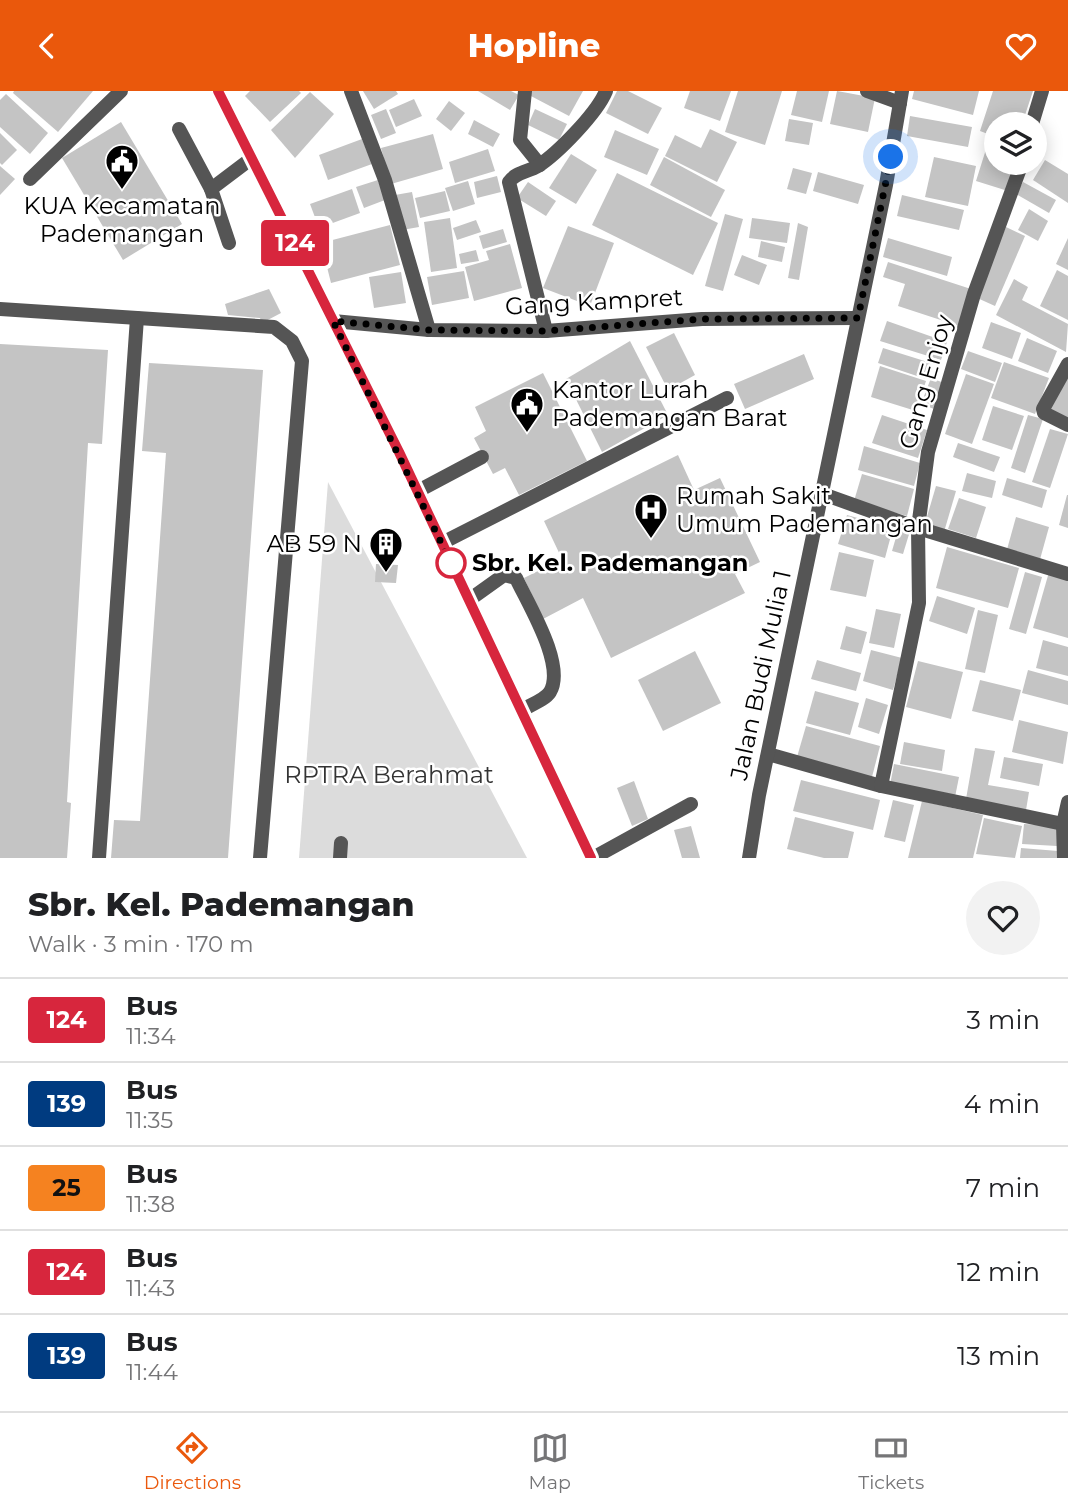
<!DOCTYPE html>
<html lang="en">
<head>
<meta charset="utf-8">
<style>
	:root { --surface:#fff; --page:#f2f2f2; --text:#202124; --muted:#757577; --line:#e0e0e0; --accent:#ea580c }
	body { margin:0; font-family:Montserrat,sans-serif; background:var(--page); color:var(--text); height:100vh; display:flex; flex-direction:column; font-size:26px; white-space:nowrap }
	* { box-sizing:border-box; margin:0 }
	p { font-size:23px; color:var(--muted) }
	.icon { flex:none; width:38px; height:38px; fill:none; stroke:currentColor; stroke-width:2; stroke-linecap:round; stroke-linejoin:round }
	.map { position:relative; height:767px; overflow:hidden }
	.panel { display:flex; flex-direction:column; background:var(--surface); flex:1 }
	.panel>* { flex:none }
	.badge { padding:0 14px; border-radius:5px; font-size:24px; line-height:46px }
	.fabs { position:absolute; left:984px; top:21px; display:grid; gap:14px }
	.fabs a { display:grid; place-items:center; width:63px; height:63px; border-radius:50%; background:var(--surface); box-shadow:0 4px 18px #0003; font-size:35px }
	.you { position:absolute; width:35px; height:35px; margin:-18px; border:5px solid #fff; border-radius:50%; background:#1a73e8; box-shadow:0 0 0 10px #1a73e833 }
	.map>.badge { position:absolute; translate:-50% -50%; box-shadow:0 0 0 4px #fff }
	.round { display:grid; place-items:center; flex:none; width:74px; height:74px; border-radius:37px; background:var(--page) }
	.overview { display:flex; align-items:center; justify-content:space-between; height:119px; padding:0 28px }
	h1 { font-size:33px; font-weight:800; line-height:52px }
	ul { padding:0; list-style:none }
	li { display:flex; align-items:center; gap:21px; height:84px; padding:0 28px; border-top:2px solid var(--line) }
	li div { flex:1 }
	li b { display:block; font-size:26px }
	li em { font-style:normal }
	li .badge { min-width:77px; font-weight:700; text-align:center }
	header { display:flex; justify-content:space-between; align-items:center; height:91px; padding:0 28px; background:var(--accent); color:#fff; font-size:32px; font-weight:800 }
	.menu { display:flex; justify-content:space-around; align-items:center; height:98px; border-top:2px solid var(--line); background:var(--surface); font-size:19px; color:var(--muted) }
	.menu a { display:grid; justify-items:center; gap:4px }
	.menu .active { color:var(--accent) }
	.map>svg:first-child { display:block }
</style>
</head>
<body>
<header><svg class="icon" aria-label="back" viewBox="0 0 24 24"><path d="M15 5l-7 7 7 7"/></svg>Hopline<svg class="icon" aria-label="heart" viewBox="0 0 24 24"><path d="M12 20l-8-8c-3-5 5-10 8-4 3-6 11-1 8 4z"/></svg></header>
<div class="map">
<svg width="1068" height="767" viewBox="0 0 1068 767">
	<rect width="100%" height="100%" fill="#fff"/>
	<polygon fill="#dcdcdc" points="328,391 527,767 299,767"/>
	<g fill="#c4c4c4">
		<polygon points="14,0 93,0 58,41 13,2"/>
		<polygon points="250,0 299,0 301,2 270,31 245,5"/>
		<polygon points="363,0 396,0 398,3 374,18"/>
		<polygon points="478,0 511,0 519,4 510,19"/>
		<polygon points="531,0 583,0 569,25 529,4"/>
		<polygon points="617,0 628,0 662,17 648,43 606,22"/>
		<polygon points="690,0 731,0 720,30 684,17"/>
		<polygon points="738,0 782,0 765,54 725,41"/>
		<polygon points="797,0 829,0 822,31 791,24"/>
		<polygon points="837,0 875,7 868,41 830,33"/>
		<polygon points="914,0 979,0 973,24 912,8"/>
		<polygon points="993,0 1033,0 1022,33 996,33 996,46 980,40"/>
		<polygon points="310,1 334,23 295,67 271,39"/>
		<polygon points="6,3 48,42 30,63 0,36 0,9"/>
		<polygon points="414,8 422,25 396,36 389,19"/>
		<polygon points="449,10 465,22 451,40 436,28"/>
		<polygon points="386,18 396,42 381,48 371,24"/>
		<polygon points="535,18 567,33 559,49 528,34"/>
		<polygon points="910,25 972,36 968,56 907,45"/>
		<polygon points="789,28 813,32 809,54 785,50"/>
		<polygon points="474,29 500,43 493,56 468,43"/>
		<polygon points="121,31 182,133 123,169 62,67"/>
		<polygon points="710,38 737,51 717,91 665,65 675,44 701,57"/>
		<polygon points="615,39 659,58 647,84 604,66"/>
		<polygon points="0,42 17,59 2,74 0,72"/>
		<polygon points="433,43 443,78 391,93 381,57"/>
		<polygon points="362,48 372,73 328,89 319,64"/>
		<polygon points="988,52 996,54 996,72 1017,72 1008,100 976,90"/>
		<polygon points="488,58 495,80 455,92 449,71"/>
		<polygon points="571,63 597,79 576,113 549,97"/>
		<polygon points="664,66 725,99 711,126 650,94"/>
		<polygon points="934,66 976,75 968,115 925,106"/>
		<polygon points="1045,69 1068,83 1068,112 1033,89"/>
		<polygon points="0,75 15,88 0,104"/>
		<polygon points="793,77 812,82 806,103 787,98"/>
		<polygon points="818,81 864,94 858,113 813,100"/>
		<polygon points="617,82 718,132 693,184 592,134"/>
		<polygon points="497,85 501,101 477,107 474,91"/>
		<polygon points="378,89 385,109 364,117 356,96"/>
		<polygon points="468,90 475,113 453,120 445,97"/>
		<polygon points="528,91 556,110 546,125 517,107"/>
		<polygon points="1023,91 1056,109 1049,122 1016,103"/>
		<polygon points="352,98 360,122 319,137 310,113"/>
		<polygon points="445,100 450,120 420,127 415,107"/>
		<polygon points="412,101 419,136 402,139 395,104"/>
		<polygon points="902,104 964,119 959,139 897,125"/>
		<polygon points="1029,118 1048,130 1038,150 1018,139"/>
		<polygon points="725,123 743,128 723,200 705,195"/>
		<polygon points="450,127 457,177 431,181 424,131"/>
		<polygon points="752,127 790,132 787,152 749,147"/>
		<polygon points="476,129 481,141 457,149 453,137"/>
		<polygon points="798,132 808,136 799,189 788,187"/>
		<polygon points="390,134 400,174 331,192 321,152"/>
		<polygon points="568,135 614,152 590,215 543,197"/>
		<polygon points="1006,136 1025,145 995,215 975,206"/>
		<polygon points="503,138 507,151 483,158 479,145"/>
		<polygon points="888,147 952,166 947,185 883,166"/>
		<polygon points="1068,147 1068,179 1056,173"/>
		<polygon points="761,150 785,156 782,171 758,166"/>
		<polygon points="510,153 522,197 474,210 465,176 489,169 486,160"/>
		<polygon points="476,159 479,170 461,173 459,163"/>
		<polygon points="742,164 767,174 759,194 734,184"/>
		<polygon points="888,171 971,198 959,235 898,215 905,193 883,186"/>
		<polygon points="1057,179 1068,185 1068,229 1040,215"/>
		<polygon points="464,180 469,207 432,214 427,186"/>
		<polygon points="401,181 406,212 374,217 369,186"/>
		<polygon points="1014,188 1028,196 1022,209 1068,233 1066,261 996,224"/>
		<polygon points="269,198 281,222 262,232 260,227 228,224 225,213"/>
		<polygon points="887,230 947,251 941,269 880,250"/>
		<polygon points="991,231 1021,242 1012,268 982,257"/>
		<polygon points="674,242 695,284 668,299 646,256"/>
		<polygon points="1027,247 1057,260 1048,282 1018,270"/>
		<polygon points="630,250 668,324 602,361 566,288"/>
		<polygon points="0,253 108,259 102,353 88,352 67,711 71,712 67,767 0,767"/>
		<polygon points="883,257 931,272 926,288 878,272"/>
		<polygon points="968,260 1002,272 995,291 961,278"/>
		<polygon points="804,263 814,288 745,318 734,293"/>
		<polygon points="1004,271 1049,287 1035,323 991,307"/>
		<polygon points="149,272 263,279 228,767 111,767 114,729 140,730 166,362 142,360"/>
		<polygon points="880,275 926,290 916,320 871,306"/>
		<polygon points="1068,281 1068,330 1047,318"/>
		<polygon points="543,282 587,370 519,404 505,377 493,383 474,347 486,340 475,316"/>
		<polygon points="966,283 994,293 972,353 945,343"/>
		<polygon points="931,287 944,292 934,318 921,313"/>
		<polygon points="993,315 1024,325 1012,359 982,349"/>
		<polygon points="882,324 927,339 918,367 872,352"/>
		<polygon points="1028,324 1043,328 1025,382 1011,377"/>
		<polygon points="1050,338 1068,343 1050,397 1032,391"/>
		<polygon points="958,352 1000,366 994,381 953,366"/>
		<polygon points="864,355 920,372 914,395 858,379"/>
		<polygon points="678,364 694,399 720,387 760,471 735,483 745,502 611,567 583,507 543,528 524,487 562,468 544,430"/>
		<polygon points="967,382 996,390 992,407 962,400"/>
		<polygon points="862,383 914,398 907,425 854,410"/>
		<polygon points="1007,387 1047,399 1042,417 1002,404"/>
		<polygon points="936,395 956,400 944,441 924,436"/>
		<polygon points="1067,404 1068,404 1068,437 1059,434"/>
		<polygon points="959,407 986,416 976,447 948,438"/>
		<polygon points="847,424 893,437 885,467 838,453"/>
		<polygon points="1016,426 1049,436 1039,472 1006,462"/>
		<polygon points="899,436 910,440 903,463 892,460"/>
		<polygon points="947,456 1019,477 1008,517 936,497"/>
		<polygon points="839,461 874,469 866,506 830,499"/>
		<polygon points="376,473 398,474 396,492 375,491"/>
		<polygon points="1025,481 1042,486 1026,543 1009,538"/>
		<polygon points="1049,481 1068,487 1068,547 1033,537"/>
		<polygon points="937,505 975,517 967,543 929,530"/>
		<polygon points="876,518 901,523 894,557 869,552"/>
		<polygon points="978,519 998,524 985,582 965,578"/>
		<polygon points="846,535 867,541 861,563 840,558"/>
		<polygon points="1043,549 1068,556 1068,585 1036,577"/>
		<polygon points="871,559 902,567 893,599 863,590"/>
		<polygon points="695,560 721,612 663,640 638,589"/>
		<polygon points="817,569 861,582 856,600 811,588"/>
		<polygon points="918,570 963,581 951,628 906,616"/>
		<polygon points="1028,579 1068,590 1068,614 1022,602"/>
		<polygon points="980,589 1021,599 1013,630 972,620"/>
		<polygon points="815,600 859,612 850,644 806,632"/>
		<polygon points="866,607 888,614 879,643 858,636"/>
		<polygon points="1019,629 1068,641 1063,673 1012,661"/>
		<polygon points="806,635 880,655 872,686 797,666"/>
		<polygon points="904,651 945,659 942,680 900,673"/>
		<polygon points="975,657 995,660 988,694 1029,701 1026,719 966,708"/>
		<polygon points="1004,666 1043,673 1039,695 1000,687"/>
		<polygon points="894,673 959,686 955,706 890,694"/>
		<polygon points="801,689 880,709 873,739 793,720"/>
		<polygon points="634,690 648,728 632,735 617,697"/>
		<polygon points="893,709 914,714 905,751 884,746"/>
		<polygon points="922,710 983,724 973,767 908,767"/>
		<polygon points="795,726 854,741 848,767 824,767 787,758"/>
		<polygon points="984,727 1022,735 1015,767 976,763"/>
		<polygon points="1024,733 1059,735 1057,755 1022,753"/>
		<polygon points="691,735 700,767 682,767 674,739"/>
		<polygon points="1021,757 1058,760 1058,767 1020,767"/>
	</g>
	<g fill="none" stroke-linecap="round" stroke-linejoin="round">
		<g stroke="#555" stroke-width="14">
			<polyline points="179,38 211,98"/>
			<polyline points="229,152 211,98 252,67"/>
			<polyline points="0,218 274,236 292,250 302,270 260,767"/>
			<polyline points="418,400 482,366"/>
			<polyline points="442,452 727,307"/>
			<path d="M469,509L504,484L516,487C528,513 566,574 550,601C545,609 530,614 522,619"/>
			<polyline points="99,767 137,227"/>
			<polyline points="340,767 341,752"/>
			<polyline points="593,767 691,713"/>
		</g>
		<g stroke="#555" stroke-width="14">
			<polyline points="351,0 385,89 429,239"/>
			<polyline points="525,0 520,49 540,74"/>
			<polyline points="867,0 900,12"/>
			<polyline points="1032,33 1042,0"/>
			<polyline points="30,88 121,0"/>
			<polyline points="333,230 429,239 546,240 702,228 858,227"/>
			<path d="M546,240L509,91C516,81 528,81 538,75C558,62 597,22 606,0"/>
			<polyline points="1068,273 1043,318 1044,322 1068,334"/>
			<polyline points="823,403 918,437 1068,483"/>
			<polyline points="768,663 881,695 1063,733"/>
			<polyline points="881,695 919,512 918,437 928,361 974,203 1022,72"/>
			<polyline points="749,767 759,704 886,94 902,0"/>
			<polyline points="1064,767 1063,733 1068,711"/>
		</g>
		<polyline stroke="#555" stroke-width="14" points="218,0 399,361 591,767"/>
	</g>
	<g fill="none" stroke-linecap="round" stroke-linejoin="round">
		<defs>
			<polyline id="line" points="218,0 399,361 591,767"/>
		</defs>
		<use href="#line" stroke="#fff" stroke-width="16"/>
		<use href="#line" stroke="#d7263d" stroke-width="10"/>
		<polyline stroke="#000" stroke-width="7" stroke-dasharray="0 12.6" points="451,472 333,230 429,239 546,240 702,228 858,227 891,66"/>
	</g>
	<defs>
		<symbol id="civic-pin" viewBox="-11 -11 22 30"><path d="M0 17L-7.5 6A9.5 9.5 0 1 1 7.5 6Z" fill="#000" stroke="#fff"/><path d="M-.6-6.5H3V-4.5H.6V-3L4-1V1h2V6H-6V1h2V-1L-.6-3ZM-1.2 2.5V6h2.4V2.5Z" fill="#fff"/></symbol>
		<symbol id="hospital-pin" viewBox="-11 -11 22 30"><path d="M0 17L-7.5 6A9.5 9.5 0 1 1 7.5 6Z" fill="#000" stroke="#fff"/><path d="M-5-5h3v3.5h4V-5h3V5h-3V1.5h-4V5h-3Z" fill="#fff"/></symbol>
		<symbol id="building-pin" viewBox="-11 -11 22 30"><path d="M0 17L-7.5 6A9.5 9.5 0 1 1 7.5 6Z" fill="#000" stroke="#fff"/><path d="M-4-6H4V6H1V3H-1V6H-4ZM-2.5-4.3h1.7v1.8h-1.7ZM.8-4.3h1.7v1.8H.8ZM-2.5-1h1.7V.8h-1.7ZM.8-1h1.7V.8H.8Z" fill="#fff"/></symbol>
	</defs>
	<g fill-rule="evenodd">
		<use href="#civic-pin" x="103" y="51" width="38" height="52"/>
		<use href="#civic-pin" x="508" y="294" width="38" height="52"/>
		<use href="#hospital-pin" x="632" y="400" width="38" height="52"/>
		<use href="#building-pin" x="367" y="434" width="38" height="52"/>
	</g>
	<circle fill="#fff" stroke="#d7263d" stroke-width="3.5" cx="451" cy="472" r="14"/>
	<g text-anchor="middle" stroke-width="5" stroke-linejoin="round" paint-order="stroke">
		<g font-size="24" fill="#000" stroke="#fff" text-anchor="start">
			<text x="122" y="123" text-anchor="middle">KUA Kecamatan<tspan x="122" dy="28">Pademangan</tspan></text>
			<text x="552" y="307">Kantor Lurah<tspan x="552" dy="28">Pademangan Barat</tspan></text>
			<text x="676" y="413">Rumah Sakit<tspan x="676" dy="28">Umum Pademangan</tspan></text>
			<text x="362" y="461" text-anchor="end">AB 59 N</text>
		</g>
		<g font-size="24" fill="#000" stroke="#fff">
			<text transform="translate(594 211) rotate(-3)" y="8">Gang Kampret</text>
			<text transform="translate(926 291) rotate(-74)" y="8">Gang Enjoy</text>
			<text transform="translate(761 584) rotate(-78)" y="8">Jalan Budi Mulia 1</text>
		</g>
		<g font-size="24" font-weight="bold" fill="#000" stroke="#fff" text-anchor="start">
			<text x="472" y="480">Sbr. Kel. Pademangan</text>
		</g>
		<g font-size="24" fill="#333" stroke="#fff">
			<text x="389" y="692">RPTRA Berahmat</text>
		</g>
	</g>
</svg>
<div class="fabs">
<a><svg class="icon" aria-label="layers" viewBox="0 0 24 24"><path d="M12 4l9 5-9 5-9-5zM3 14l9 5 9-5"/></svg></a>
</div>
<div class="you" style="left:891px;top:66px"></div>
<b class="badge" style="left:295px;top:152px;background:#d7263d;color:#fff">124</b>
</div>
<section class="panel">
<div class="overview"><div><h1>Sbr. Kel. Pademangan</h1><p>Walk · 3 min · 170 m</p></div><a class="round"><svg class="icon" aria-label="heart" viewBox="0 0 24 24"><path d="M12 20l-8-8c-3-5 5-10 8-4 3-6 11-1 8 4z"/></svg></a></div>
<ul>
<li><span class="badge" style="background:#d7263d;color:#fff">124</span><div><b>Bus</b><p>11:34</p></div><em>3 min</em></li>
<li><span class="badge" style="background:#003b80;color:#fff">139</span><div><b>Bus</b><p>11:35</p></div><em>4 min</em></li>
<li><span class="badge" style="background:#f58220;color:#111">25</span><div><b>Bus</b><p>11:38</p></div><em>7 min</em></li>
<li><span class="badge" style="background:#d7263d;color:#fff">124</span><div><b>Bus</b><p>11:43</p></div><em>12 min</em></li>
<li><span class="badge" style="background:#003b80;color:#fff">139</span><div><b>Bus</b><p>11:44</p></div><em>13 min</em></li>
</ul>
</section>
<nav class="menu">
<a class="active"><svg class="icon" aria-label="directions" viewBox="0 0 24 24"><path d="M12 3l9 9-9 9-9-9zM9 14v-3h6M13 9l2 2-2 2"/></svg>Directions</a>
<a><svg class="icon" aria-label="map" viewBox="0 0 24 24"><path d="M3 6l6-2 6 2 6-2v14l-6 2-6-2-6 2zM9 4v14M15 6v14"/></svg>Map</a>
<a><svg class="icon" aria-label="tickets" viewBox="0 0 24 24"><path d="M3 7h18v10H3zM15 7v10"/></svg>Tickets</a>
</nav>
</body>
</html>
